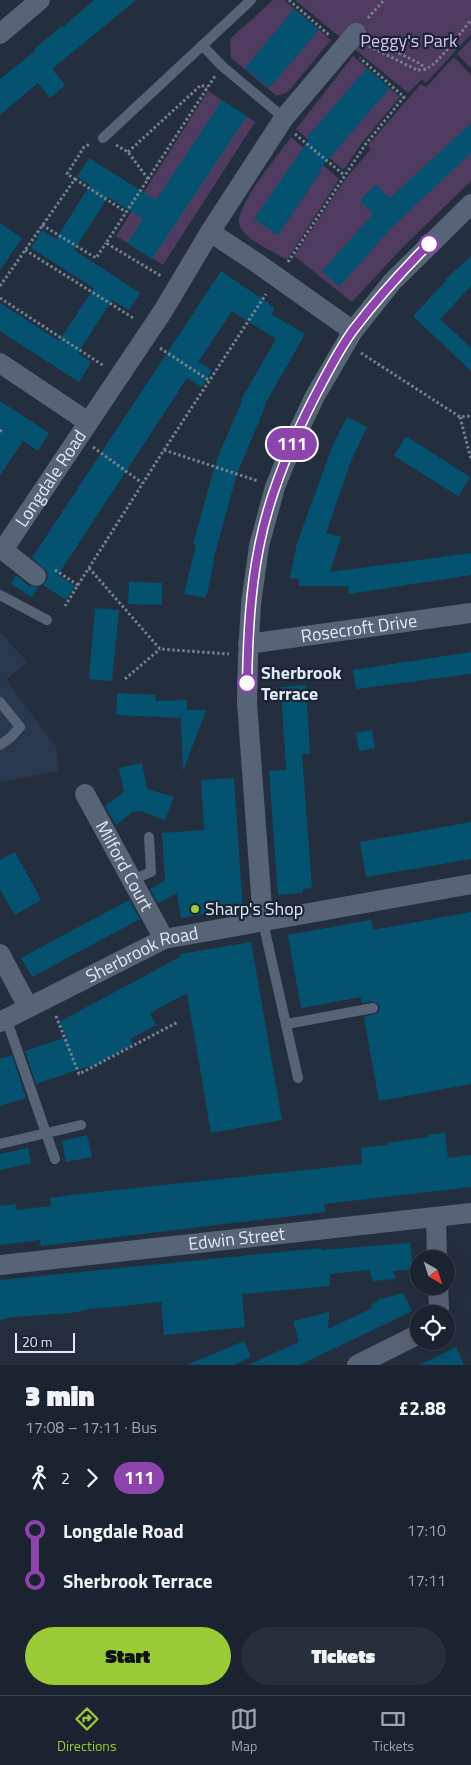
<!DOCTYPE html>
<html lang="en">
<head>
<meta charset="utf-8">
<style>
	:root { --surface:#1a232f; --page:#272f3b; --text:#f1f3f6; --muted:#9fa4aa; --line:#38404b; --accent:#99cb36 }
	body { margin:0; font-family:"Titillium Web",sans-serif; background:var(--page); color:var(--text); height:100vh; display:flex; flex-direction:column; font-size:19px; white-space:nowrap }
	* { box-sizing:border-box; margin:0 }
	p { font-size:16px; color:var(--muted) }
	.icon { flex:none; width:28px; height:28px; fill:none; stroke:currentColor; stroke-width:2; stroke-linecap:round; stroke-linejoin:round }
	.map { position:relative; height:1365px; overflow:hidden }
	.panel { display:flex; flex-direction:column; background:var(--surface); flex:1 }
	.panel>* { flex:none }
	.badge { padding:0 10px; border-radius:16px; font-size:18px; line-height:32px }
	.needle { width:32px; rotate:141deg }
	.controls { position:absolute; left:410px; top:1250px; display:grid; gap:10px }
	.controls a { display:grid; place-items:center; width:45px; height:45px; border-radius:50%; background:var(--surface); box-shadow:0 5px 20px #0002,0 0 0 1px var(--line); font-size:25px }
	.scale { position:absolute; left:15px; bottom:12px; width:60px; box-sizing:border-box; padding-left:5px; border:2px solid #e1e9f4; border-top:0; font-size:14px; line-height:18px; white-space:nowrap; color:#e1e9f4; -webkit-text-stroke:4px #192535; paint-order:stroke }
	.map>.badge { position:absolute; translate:-50% -50%; box-shadow:0 0 0 2px #fff }
	.legs { display:flex; align-items:center; gap:8px; height:55px; padding:0 25px; font-size:16px }
	.legs p { margin-inline-start:auto }
	.head { display:flex; align-items:center; justify-content:space-between; height:85px; padding:0 25px }
	h1 { font-size:28px; font-weight:800; line-height:38px }
	.primary-button { display:flex; gap:10px; margin-top:auto; padding:10px 25px }
	.primary-button a { flex:1; height:58px; border-radius:30px; background:var(--accent); color:#111; font-size:20px; font-weight:800; line-height:58px; text-align:center }
	.primary-button a+a { background:var(--page); color:var(--text) }
	ul { padding:0 25px; list-style:none }
	li { display:flex; align-items:center; gap:18px; height:50px; font-size:19px }
	li i { display:grid; place-items:center; width:8px; height:100%; margin:0 6px; background:currentColor }
	li i::after { content:''; width:12px; height:12px; margin:-6px; border:4px solid; border-radius:50%; background:var(--surface) }
	li p { margin-inline-start:auto }
	li:first-child i { background:linear-gradient(#0000 50%,currentColor 0) }
	li:last-child i { background:linear-gradient(currentColor 50%,#0000 0) }
	.menu { display:flex; justify-content:space-around; align-items:center; height:70px; border-top:1px solid var(--line); background:var(--surface); font-size:14px; color:var(--muted) }
	.menu a { display:grid; justify-items:center; gap:2px }
	.menu .on { color:var(--accent) }
	.map>svg:first-child { display:block }
</style>
</head>
<body>
<div class="map">
<svg width="471" height="1365" viewBox="0 0 471 1365">
	<rect width="100%" height="100%" fill="#232f3f"/>
	<polygon fill="#28384e" points="0,632 27,662 6,680 56,747 59,771 0,782"/>
	<g fill="#4f3a60">
		<path d="M273,0H284L331,40L292,87C287,93 283,95 276,95L231,58L230,39Z"/>
		<polygon points="295,0 471,0 471,34 426,83 422,79 408,93"/>
		<polygon points="471,39 471,68 457,54"/>
		<polygon points="353,56 400,97 361,144 345,168 342,169 296,129"/>
		<polygon points="454,57 471,75 471,181 403,247 352,302 294,256 346,178 371,149 368,145 421,84 426,87"/>
		<polygon points="208,91 255,122 163,265 116,236"/>
		<path d="M291,137L339,179L287,260C274,252 250,242 242,230C240,227 238,223 239,219C244,195 276,158 291,137Z"/>
	</g>
	<g fill="#035370">
		<polygon points="94,0 136,0 52,69 65,85 50,98 38,83 0,115 0,79 35,51 34,49 62,26 63,27"/>
		<polygon points="294,9 319,30 269,88 245,68"/>
		<polygon points="367,68 390,88 319,170 321,171 278,235 254,219 309,139 307,137"/>
		<polygon points="222,100 247,116 152,259 127,243 143,219 108,197 74,250 140,293 129,310 112,300 78,353 91,362 79,382 0,331 0,303 59,341 94,288 31,248 42,230 56,239 90,185 77,177 89,158 156,200"/>
		<polygon points="471,123 471,153 393,226 339,287 322,271 373,214 360,201 376,184 390,198"/>
		<polygon points="0,223 22,238 0,270"/>
		<polygon points="471,256 471,286 440,319 471,348 471,371 413,316 446,281 445,280"/>
		<polygon points="221,271 275,308 271,314 305,334 264,406 265,407 237,474 213,560 214,561 206,598 184,594 196,545 193,544 217,459 242,401 241,400 276,339 232,311 198,362 212,370 202,387 187,378 58,575 75,586 66,600 43,585 48,578 47,571 32,558"/>
		<polygon points="0,401 49,433 38,451 23,441 0,475"/>
		<polygon points="347,417 367,427 351,461 326,533 341,537 330,572 471,553 471,575 349,594 348,586 299,586 299,579 290,578 297,543 333,445"/>
		<polygon points="406,436 470,477 458,496 394,456"/>
		<polygon points="16,575 29,586 38,587 32,597 11,584"/>
		<polygon points="129,582 162,583 162,605 128,604"/>
		<polygon points="95,608 119,610 112,681 89,679"/>
		<polygon points="471,652 471,674 356,689 353,670"/>
		<polygon points="306,685 310,754 302,754 312,888 303,889 303,893 278,895 269,771 286,770 281,687"/>
		<polygon points="117,693 156,695 155,701 187,700 187,710 206,710 183,771 181,718 116,715"/>
		<polygon points="372,730 375,748 359,751 356,733"/>
		<polygon points="142,763 147,789 174,797 165,820 140,811 132,812 116,825 105,806 124,792 119,768"/>
		<polygon points="234,778 243,910 209,913 181,918 177,893 158,903 150,889 165,881 162,833 204,830 201,780"/>
		<polygon points="471,822 471,859 366,877 360,842"/>
		<polygon points="15,852 41,900 15,915 0,889 0,860"/>
		<polygon points="129,900 140,919 32,977 21,958"/>
		<polygon points="471,912 471,1084 379,1101 364,1017 378,1013 380,1007 378,1004 372,1001 362,1003 361,997 301,1008 288,935 371,920 373,930"/>
		<polygon points="251,942 282,1120 211,1133 187,993 150,1013 156,1025 130,1039 133,1044 90,1068 89,1066 36,1084 25,1051 67,1037 59,1022 180,957 180,954"/>
		<polygon points="12,1055 26,1098 0,1106 0,1059"/>
		<polygon points="445,1133 448,1158 471,1155 471,1187 324,1204 325,1212 41,1246 40,1240 0,1245 0,1206 16,1204 16,1210 51,1206 50,1198 70,1195 362,1164 361,1148 387,1145 387,1143 427,1137 427,1135"/>
		<polygon points="87,1135 92,1157 66,1162 62,1141"/>
		<polygon points="28,1148 31,1163 0,1170 0,1154"/>
		<polygon points="410,1243 413,1270 393,1271 396,1279 372,1281 370,1270 347,1272 330,1274 330,1286 242,1294 245,1327 164,1335 161,1302 91,1309 71,1313 12,1317 0,1320 0,1280 321,1248 321,1250"/>
		<polygon points="403,1293 412,1311 300,1365 248,1365 299,1342 293,1321 329,1312 328,1329 372,1308 370,1305 377,1302 377,1300"/>
		<polygon points="244,1341 251,1357 233,1365 187,1365"/>
		<polygon points="456,1347 464,1365 420,1365"/>
	</g>
	<g fill="none" stroke-linecap="round" stroke-linejoin="round">
		<g stroke="#75808e" stroke-width="3" stroke-dasharray="2.5 2.5" stroke-linecap="butt">
			<polyline points="289,0 329,35"/>
			<polyline points="368,18 384,0"/>
			<polyline points="372,40 421,64 425,69"/>
			<path d="M369,46L417,70C420,70 425,70 428,68C438,63 462,31 471,20"/>
			<polyline points="295,134 344,175"/>
			<polyline points="116,145 128,152 148,179 106,243 161,276"/>
			<polyline points="128,152 201,85 207,88"/>
			<polyline points="75,179 126,212"/>
			<polyline points="148,179 215,76"/>
			<polyline points="42,225 96,258 106,243"/>
			<polyline points="25,250 135,319"/>
			<polyline points="288,262 365,145 404,97 360,58"/>
			<polyline points="0,286 75,179 67,174 84,147 90,144"/>
			<polyline points="0,298 104,366"/>
			<polyline points="160,348 210,381"/>
			<polyline points="361,353 460,417 471,416"/>
			<polyline points="460,417 471,459"/>
			<polyline points="0,430 4,433"/>
			<polyline points="93,447 142,483"/>
			<polyline points="164,450 258,481"/>
			<polyline points="89,568 160,649 229,654"/>
			<polyline points="55,570 78,585 65,606"/>
			<polyline points="78,585 164,450 266,294"/>
			<polyline points="125,679 160,649"/>
			<polyline points="56,1016 79,1074 178,1022"/>
		</g>
		<g stroke="#576477" stroke-width="10">
			<polyline points="202,45 222,66 284,118"/>
			<polyline points="103,138 251,0"/>
			<polyline points="0,595 47,620"/>
			<polyline points="0,702 20,727 11,737 0,745"/>
			<polyline points="132,880 151,872 149,837"/>
			<polyline points="263,922 298,1078"/>
			<polyline points="6,1018 55,1159"/>
			<polyline points="287,1024 373,1008"/>
			<polyline points="0,1144 81,1125"/>
		</g>
		<g stroke="#576477" stroke-width="20">
			<polyline points="0,34 40,0"/>
			<polyline points="210,232 257,263 353,331"/>
			<polyline points="0,363 88,422"/>
			<path id="s1" d="M36,576L3,550L163,311L210,232L284,118L356,33"/>
			<path id="s2" d="M248,644L471,613"/>
			<path id="s3" d="M85,794L164,939"/>
			<polyline points="263,922 247,702 248,656 251,604 259,546 275,487 295,438 315,396 353,331 392,282 471,204"/>
			<polyline points="0,954 28,1007"/>
			<path id="s4" d="M0,1022L164,939L471,884"/>
			<polyline points="436,1217 437,1259"/>
			<path id="s5" d="M0,1265L471,1213"/>
			<polyline points="437,1314 439,1308 438,1286"/>
			<polyline points="357,1365 419,1334"/>
		</g>
	</g>
	<g fill="none" stroke-linecap="round" stroke-linejoin="round">
		<defs>
			<path id="line-1" d="M247,683C248,637 250,592 259,547C270,489 295,433 323,381C332,364 342,345 354,329C377,299 402,271 429,244"/>
		</defs>
		<use href="#line-1" stroke="#fff" stroke-width="11"/>
		<use href="#line-1" stroke="#8e44ad" stroke-width="8"/>
	</g>
	<g fill="#fff" stroke="#8e44ad" stroke-width="2.5">
		<circle cx="429" cy="244" r="9"/>
		<circle cx="247" cy="683" r="9"/>
	</g>
	<circle fill="#99cb36" stroke="#192535" stroke-width="2" cx="195" cy="909" r="5"/>
	<g text-anchor="middle" stroke-width="4.5" stroke-linejoin="round" paint-order="stroke">
		<g font-size="18" fill="#dfbffb" stroke="#192535">
			<text x="409" y="47">Peggy's Park</text>
		</g>
		<g font-size="18" fill="#e1e9f4" stroke="#192535">
			<text dy="6" stroke="none"><textPath href="#s1" startOffset="128">Longdale Road</textPath></text>
			<text dy="6" stroke="none"><textPath href="#s2" startOffset="112">Rosecroft Drive</textPath></text>
			<text dy="6" stroke="none"><textPath href="#s3" startOffset="82">Milford Court</textPath></text>
			<text dy="6" stroke="none"><textPath href="#s4" startOffset="158">Sherbrook Road</textPath></text>
			<text dy="6" stroke="none"><textPath href="#s5" startOffset="238">Edwin Street</textPath></text>
		</g>
		<g font-size="18" font-weight="bold" fill="#e1e9f4" stroke="#192535" text-anchor="start">
			<text x="261" y="679">Sherbrook<tspan x="261" dy="21">Terrace</tspan></text>
		</g>
		<g font-size="18" fill="#e1e9f4" stroke="#192535" text-anchor="start">
			<text x="205" y="915">Sharp's Shop</text>
		</g>
	</g>
</svg>
<div class="controls">
<a><svg class="needle" viewBox="-14 -14 28 28"><path d="M0-13l5 13h-10z" fill="#e53935"/><path d="M0 13l5-13h-10z" fill="#9fa4aa"/></svg></a>
<a><svg class="icon" aria-label="locate" viewBox="0 0 24 24"><circle cx="12" cy="12" r="6"/><path d="M12 2v4M12 18v4M2 12h4M18 12h4"/></svg></a>
</div>
<div class="scale">20 m</div>
<b class="badge" style="left:292px;top:444px;background:#8e44ad;color:#fff">111</b>
</div>
<section class="panel">
<div class="head"><div><h1>3 min</h1><p>17:08 – 17:11 · Bus</p></div><b>£2.88</b></div>
<div class="legs"><svg class="icon" aria-label="walk" viewBox="0 0 24 24"><circle cx="13" cy="4" r="2"/><path d="M13 8l-2 6 4 7M11 14l-3 7M7 12l3-4h3l4 4"/></svg>2<svg class="icon" aria-label="forward" viewBox="0 0 24 24"><path d="M9 5l7 7-7 7"/></svg><b class="badge" style="background:#8e44ad;color:#fff">111</b></div>
<ul>
<li><i style="color:#8e44ad"></i><b>Longdale Road</b><p>17:10</p></li>
<li><i style="color:#8e44ad"></i><b>Sherbrook Terrace</b><p>17:11</p></li>
</ul>
<div class="primary-button"><a>Start</a><a>Tickets</a></div>
</section>
<nav class="menu">
<a class="on"><svg class="icon" aria-label="directions" viewBox="0 0 24 24"><path d="M12 3l9 9-9 9-9-9zM9 14v-3h6M13 9l2 2-2 2"/></svg>Directions</a>
<a><svg class="icon" aria-label="map" viewBox="0 0 24 24"><path d="M3 6l6-2 6 2 6-2v14l-6 2-6-2-6 2zM9 4v14M15 6v14"/></svg>Map</a>
<a><svg class="icon" aria-label="tickets" viewBox="0 0 24 24"><path d="M3 7h18v10H3zM15 7v10"/></svg>Tickets</a>
</nav>
</body>
</html>
